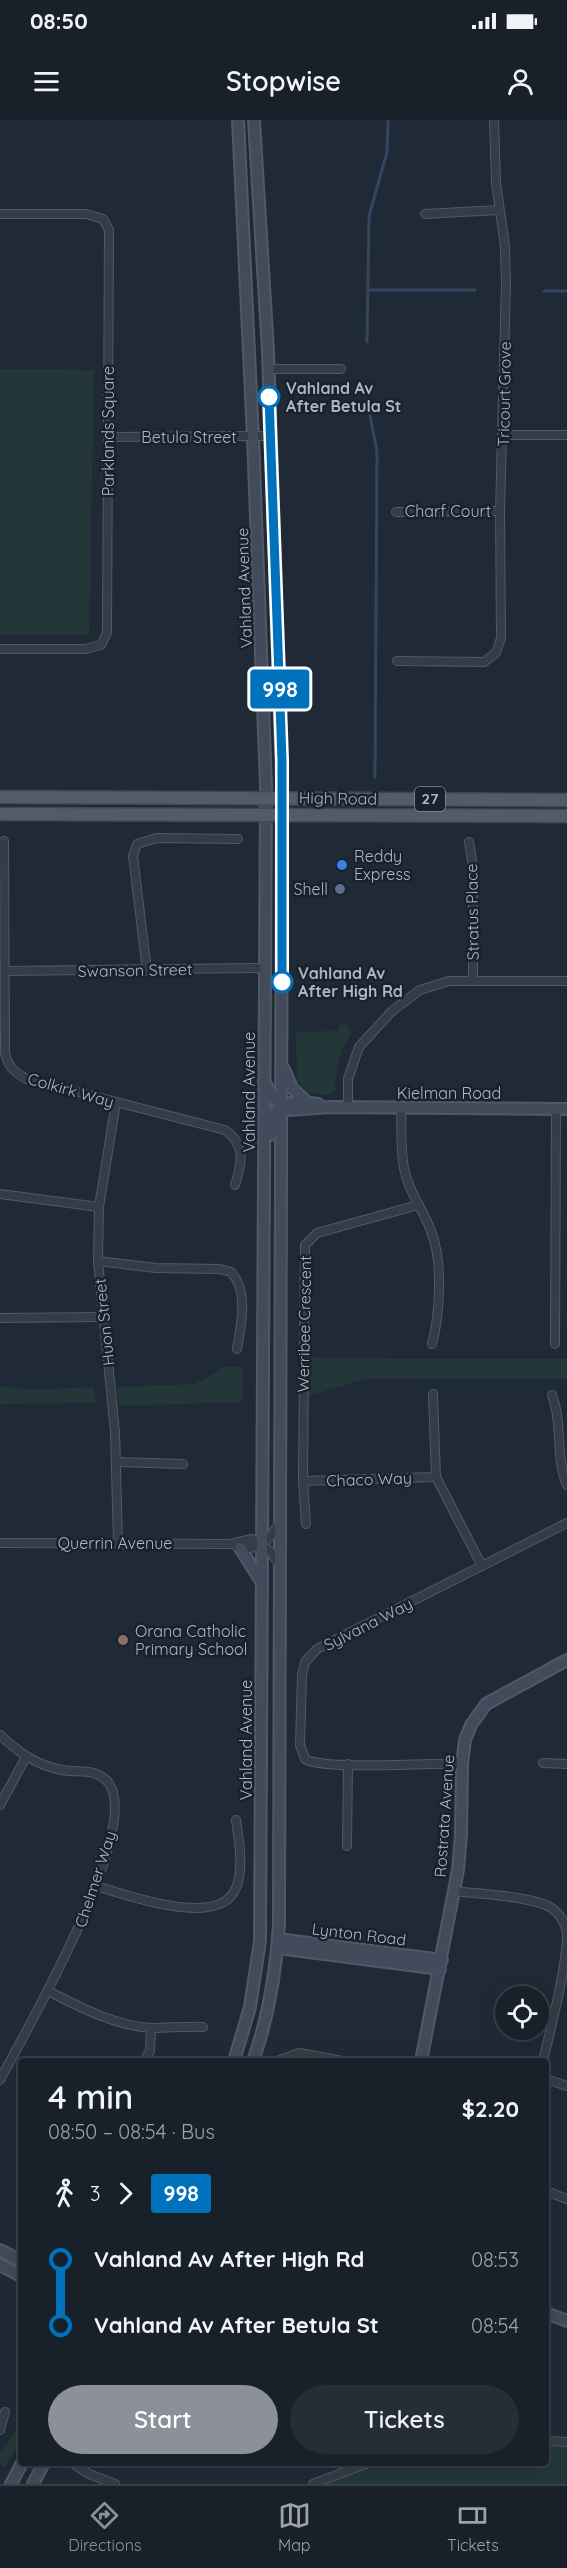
<!DOCTYPE html>
<html lang="en">
<head>
<meta charset="utf-8">
<style>
	:root { --surface:#182029; --page:#252d35; --text:#f1f3f6; --muted:#9fa3a8; --line:#363e46; --accent:#8c9099 }
	body { margin:0; font-family:Quicksand,sans-serif; background:var(--page); color:var(--text); height:100vh; display:flex; flex-direction:column; font-size:22px; white-space:nowrap }
	* { box-sizing:border-box; margin:0 }
	p { font-size:20px; color:var(--muted) }
	.icon { flex:none; width:33px; height:33px; fill:none; stroke:currentColor; stroke-width:2; stroke-linecap:round; stroke-linejoin:round }
	.map { position:relative; flex:1; overflow:hidden }
	.details { position:absolute; left:18px; top:1938px; width:531px; height:408px; display:flex; flex-direction:column; background:var(--surface); border-radius:6px; box-shadow:0 6px 24px #0002,0 0 0 2px var(--line) }
	.details>* { flex:none }
	.badge { padding:0 12px; border-radius:4px; font-size:21px; line-height:39px }
	.buttons { position:absolute; left:495px; top:1866px; display:grid; gap:12px }
	.buttons a { display:grid; place-items:center; width:54px; height:54px; border-radius:50%; background:var(--surface); box-shadow:0 6px 24px #0002,0 0 0 2px var(--line); font-size:30px }
	.map>.badge { position:absolute; translate:-50% -50%; box-shadow:0 0 0 3px #fff }
	.legs { display:flex; align-items:center; gap:9px; height:66px; padding:0 30px; font-size:20px }
	.legs p { margin-inline-start:auto }
	.headline { display:flex; align-items:center; justify-content:space-between; height:102px; padding:0 30px }
	h1 { font-size:33px; font-weight:600; line-height:45px }
	.cta { display:flex; gap:12px; margin-top:auto; padding:12px 30px }
	.cta a { flex:1; height:69px; border-radius:36px; background:var(--accent); color:#fff; font-size:24px; font-weight:600; line-height:69px; text-align:center }
	.cta a+a { background:var(--page); color:var(--text) }
	ul { padding:0 30px; list-style:none }
	li { display:flex; align-items:center; gap:21px; height:66px; font-size:22px }
	li i { display:grid; place-items:center; width:9px; height:100%; margin:0 8px; background:currentColor }
	li i::after { content:''; width:15px; height:15px; margin:-8px; border:4px solid; border-radius:50%; background:var(--surface) }
	li p { margin-inline-start:auto }
	li:first-child i { background:linear-gradient(#0000 50%,currentColor 0) }
	li:last-child i { background:linear-gradient(currentColor 50%,#0000 0) }
	.status { display:flex; justify-content:space-between; align-items:center; height:42px; padding:0 30px; background:var(--surface); direction:ltr }
	.status svg { height:16px; fill:currentColor }
	header { display:flex; justify-content:space-between; align-items:center; height:78px; padding:0 30px; background:var(--surface); font-size:27px; font-weight:600 }
	.tabs { display:flex; justify-content:space-around; align-items:center; height:84px; border-top:2px solid var(--line); background:var(--surface); font-size:16px; color:var(--muted) }
	.tabs a { display:grid; justify-items:center; gap:3px }
	.tabs .selected { color:var(--accent) }
	.map>svg:first-child { display:block }
</style>
</head>
<body>
<div class="status"><b>08:50</b><svg viewBox="0 0 49 12"><path d="M0 12V9h3v3zM5 12V6h3v6zM10 12V3h3v9zM15 12V0h3v12zM26 1h20v11H26zM47 4h2v5h-2z"/></svg></div>
<header><svg class="icon" aria-label="menu" viewBox="0 0 24 24"><path d="M4 6h16M4 12h16M4 18h16"/></svg>Stopwise<svg class="icon" aria-label="person" viewBox="0 0 24 24"><circle cx="12" cy="8" r="4"/><path d="M4 21q1-7 8-7t8 7"/></svg></header>
<div class="map">
<svg width="567" height="2364" viewBox="0 0 567 2364">
	<rect width="100%" height="100%" fill="#202a37"/>
	<g fill="#233739">
		<polygon points="0,249 94,250 89,515 0,515"/>
		<path d="M346,904L352,912C339,931 337,948 335,970L328,975L308,973L297,960L296,912L338,911L339,905Z"/>
		<polygon points="308,1238 567,1239 567,1259 369,1258 308,1276"/>
		<polygon points="225,1247 242,1247 242,1282 119,1286 117,1267 195,1264"/>
		<polygon points="0,1266 34,1270 94,1267 95,1283 0,1284"/>
		<polygon points="21,2302 21,2319 5,2348 0,2345 0,2332"/>
		<polygon points="546,2327 567,2327 567,2364 324,2364 384,2343 546,2343"/>
	</g>
	<g fill="none" stroke-linecap="round" stroke-linejoin="round">
		<g stroke="#34455e" stroke-width="3">
			<polyline points="369,170 475,170"/>
			<polyline points="544,171 567,171"/>
			<polyline points="367,222 369,96 387,32 388,0"/>
			<polyline points="367,280 377,331 375,657"/>
		</g>
		<defs>
			<g id="street">
				<polyline points="0,94 86,94 103,99 109,110 107,513 101,525 85,529 0,529"/>
				<polyline points="425,94 499,90"/>
				<polyline points="268,249 341,249"/>
				<polyline points="504,315 567,315"/>
				<polyline points="108,317 270,316"/>
				<polyline points="396,392 500,391"/>
				<polyline points="397,541 484,542 496,533 501,518 500,391 506,164 505,126 496,63 494,0"/>
				<path d="M4,721L5,933C8,947 15,953 27,959L225,1010C246,1025 242,1043 235,1065"/>
				<polyline points="469,722 473,747 473,861"/>
				<polyline points="5,851 265,848"/>
				<polyline points="147,851 133,736 137,724 157,718 238,719"/>
				<polyline points="116,982 99,1087 98,1141 115,1312 118,1423"/>
				<polyline points="348,987 348,959 359,927 392,891 420,870 449,861 567,861"/>
				<path d="M401,988C402,1008 400,1028 404,1048C408,1071 423,1089 431,1111C443,1140 440,1195 432,1224"/>
				<polyline points="0,1074 99,1087"/>
				<path d="M98,1141L156,1148L220,1149L231,1152C249,1171 241,1205 237,1229"/>
				<polyline points="0,1198 103,1197"/>
				<polyline points="555,1224 556,989"/>
				<polyline points="433,1274 436,1357 482,1446"/>
				<path d="M552,1275C563,1304 555,1337 567,1365"/>
				<polyline points="117,1342 183,1344"/>
				<polyline points="303,1361 436,1357"/>
				<polyline points="306,1404 303,1361 305,1125 317,1113 418,1085"/>
				<polyline points="0,1423 230,1424 252,1419 269,1430 280,1446"/>
				<path d="M237,1427C259,1432 269,1421 279,1403"/>
				<path d="M0,1615C19,1633 36,1645 62,1650C77,1653 93,1648 106,1660C149,1700 24,1914 0,1960"/>
				<polyline points="543,1643 567,1644"/>
				<path d="M462,1644C429,1642 327,1651 305,1639L300,1625L302,1555L305,1542L317,1529L567,1403"/>
				<polyline points="0,1685 26,1637"/>
				<polyline points="347,1726 348,1644"/>
				<path d="M96,1766C127,1775 213,1807 234,1772C245,1753 239,1720 236,1700"/>
				<path d="M454,1771C478,1774 530,1776 550,1787C559,1793 565,1802 567,1813C567,1847 551,1907 543,1941"/>
				<path d="M48,1871C80,1887 115,1906 152,1908C169,1908 186,1906 203,1907"/>
				<polyline points="144,1941 150,1931 151,1908"/>
				<polyline points="277,1941 299,1933 342,1941"/>
				<polyline points="546,1959 567,1966"/>
				<polyline points="546,2071 567,2079"/>
				<polyline points="0,2310 5,2292"/>
				<polyline points="546,2321 567,2322"/>
				<polyline points="75,2345 89,2354 115,2364"/>
				<polyline points="313,2364 368,2343"/>
			</g>
			<g id="secondary">
				<polyline points="284,949 292,968 307,982"/>
				<polyline points="264,961 274,979 286,988"/>
				<polyline points="289,990 331,987 567,989"/>
				<path d="M271,1015C270,979 290,981 318,984"/>
				<polyline points="240,1428 262,1463"/>
				<polyline points="278,1819 442,1840"/>
				<polyline points="278,1828 440,1849"/>
				<polyline points="234,1941 250,1887 260,1821 266,666 253,317 238,0"/>
				<path d="M253,1941C269,1896 276,1852 279,1804L282,661L268,231L254,0"/>
				<polyline points="421,1941 458,1750 461,1715 462,1644 465,1620 471,1605 486,1584 567,1540"/>
				<polyline points="0,2130 21,2141"/>
				<polyline points="0,2145 21,2156"/>
				<polyline points="546,2193 567,2201"/>
				<polyline points="11,2364 22,2343"/>
				<polyline points="33,2364 44,2343"/>
			</g>
			<g id="primary">
				<polyline points="0,677 567,680"/>
				<polyline points="0,694 567,696"/>
			</g>
		</defs>
		<use href="#street" stroke="#515965" stroke-width="10"/>
		<use href="#secondary" stroke="#515965" stroke-width="14"/>
		<use href="#primary" stroke="#3d4551" stroke-width="15"/>
		<use href="#street" stroke="#343c48" stroke-width="8"/>
		<use href="#secondary" stroke="#424b5b" stroke-width="10"/>
		<use href="#primary" stroke="#525b68" stroke-width="12"/>
	</g>
	<g fill="none" stroke-linecap="round" stroke-linejoin="round">
		<defs>
			<polyline id="line-1" points="269,277 282,640 282,862"/>
		</defs>
		<use href="#line-1" stroke="#fff" stroke-width="14"/>
		<use href="#line-1" stroke="#0072bc" stroke-width="9"/>
	</g>
	<g fill="#fff" stroke="#0072bc" stroke-width="3">
		<circle cx="269" cy="277" r="10"/>
		<circle cx="282" cy="862" r="10"/>
	</g>
	<circle fill="#3f7fe0" stroke="#19212c" stroke-width="2" cx="342" cy="745" r="6"/>
	<circle fill="#5c6f8a" stroke="#19212c" stroke-width="2" cx="340" cy="769" r="6"/>
	<circle fill="#8d6e63" stroke="#19212c" stroke-width="2" cx="123" cy="1520" r="6"/>
	<g text-anchor="middle" stroke-width="5" stroke-linejoin="round" paint-order="stroke">
		<rect fill="#19212c" stroke="#818996" stroke-width="1.5" x="415" y="667" width="30" height="24" rx="4.5"/>
		<g font-size="15" font-weight="bold" fill="#aeb6c4">
			<text x="430" y="684">27</text>
		</g>
		<g font-size="16" font-weight="bold" fill="#aeb6c4" stroke="#19212c" text-anchor="start">
			<text x="286" y="274">Vahland Av<tspan x="286" dy="18">After Betula St</tspan></text>
			<text x="298" y="859">Vahland Av<tspan x="298" dy="18">After High Rd</tspan></text>
		</g>
		<g font-size="16" fill="#aeb6c4" stroke="#19212c">
			<text transform="translate(504 274) rotate(-89)" y="6">Tricourt Grove</text>
			<text transform="translate(108 311) rotate(-90)" y="6">Parklands Square</text>
			<text x="189" y="323">Betula Street</text>
			<text x="448" y="397">Charf Court</text>
			<text transform="translate(244 468) rotate(-92)" y="6">Vahland Avenue</text>
			<text transform="translate(338 678) rotate(1)" y="6">High Road</text>
			<text transform="translate(472 792) rotate(-91)" y="6">Stratus Place</text>
			<text transform="translate(135 850) rotate(-1)" y="6">Swanson Street</text>
			<text transform="translate(71 970) rotate(16)" y="6">Colkirk Way</text>
			<text transform="translate(249 972) rotate(-90)" y="6">Vahland Avenue</text>
			<text x="449" y="979">Kielman Road</text>
			<text transform="translate(104 1202) rotate(-96)" y="6">Huon Street</text>
			<text transform="translate(304 1204) rotate(-89)" y="6">Werribee Crescent</text>
			<text transform="translate(369 1359) rotate(-2)" y="6">Chaco Way</text>
			<text x="115" y="1429">Querrin Avenue</text>
			<text transform="translate(368 1504) rotate(-27)" y="6">Sylvana Way</text>
			<text transform="translate(246 1620) rotate(-90)" y="6">Vahland Avenue</text>
			<text transform="translate(444 1696) rotate(-86)" y="6">Rostrata Avenue</text>
			<text transform="translate(95 1759) rotate(-72)" y="6">Chelmer Way</text>
			<text transform="translate(359 1814) rotate(7)" y="6">Lynton Road</text>
		</g>
		<g font-size="16" fill="#aeb6c4" stroke="#19212c" text-anchor="start">
			<text x="354" y="742">Reddy<tspan x="354" dy="18">Express</tspan></text>
			<text x="328" y="775" text-anchor="end">Shell</text>
			<text x="135" y="1517">Orana Catholic<tspan x="135" dy="18">Primary School</tspan></text>
		</g>
	</g>
</svg>
<div class="buttons">
<a><svg class="icon" aria-label="locate" viewBox="0 0 24 24"><circle cx="12" cy="12" r="6"/><path d="M12 2v4M12 18v4M2 12h4M18 12h4"/></svg></a>
</div>
<b class="badge" style="left:280px;top:569px;background:#0072bc;color:#fff">998</b>
<section class="details">
<div class="headline"><div><h1>4 min</h1><p>08:50 – 08:54 · Bus</p></div><b>$2.20</b></div>
<div class="legs"><svg class="icon" aria-label="walk" viewBox="0 0 24 24"><circle cx="13" cy="4" r="2"/><path d="M13 8l-2 6 4 7M11 14l-3 7M7 12l3-4h3l4 4"/></svg>3<svg class="icon" aria-label="forward" viewBox="0 0 24 24"><path d="M9 5l7 7-7 7"/></svg><b class="badge" style="background:#0072bc;color:#fff">998</b></div>
<ul>
<li><i style="color:#0072bc"></i><b>Vahland Av After High Rd</b><p>08:53</p></li>
<li><i style="color:#0072bc"></i><b>Vahland Av After Betula St</b><p>08:54</p></li>
</ul>
<div class="cta"><a>Start</a><a>Tickets</a></div>
</section>
</div>
<nav class="tabs">
<a class="selected"><svg class="icon" aria-label="directions" viewBox="0 0 24 24"><path d="M12 3l9 9-9 9-9-9zM9 14v-3h6M13 9l2 2-2 2"/></svg>Directions</a>
<a><svg class="icon" aria-label="map" viewBox="0 0 24 24"><path d="M3 6l6-2 6 2 6-2v14l-6 2-6-2-6 2zM9 4v14M15 6v14"/></svg>Map</a>
<a><svg class="icon" aria-label="tickets" viewBox="0 0 24 24"><path d="M3 7h18v10H3zM15 7v10"/></svg>Tickets</a>
</nav>
</body>
</html>
